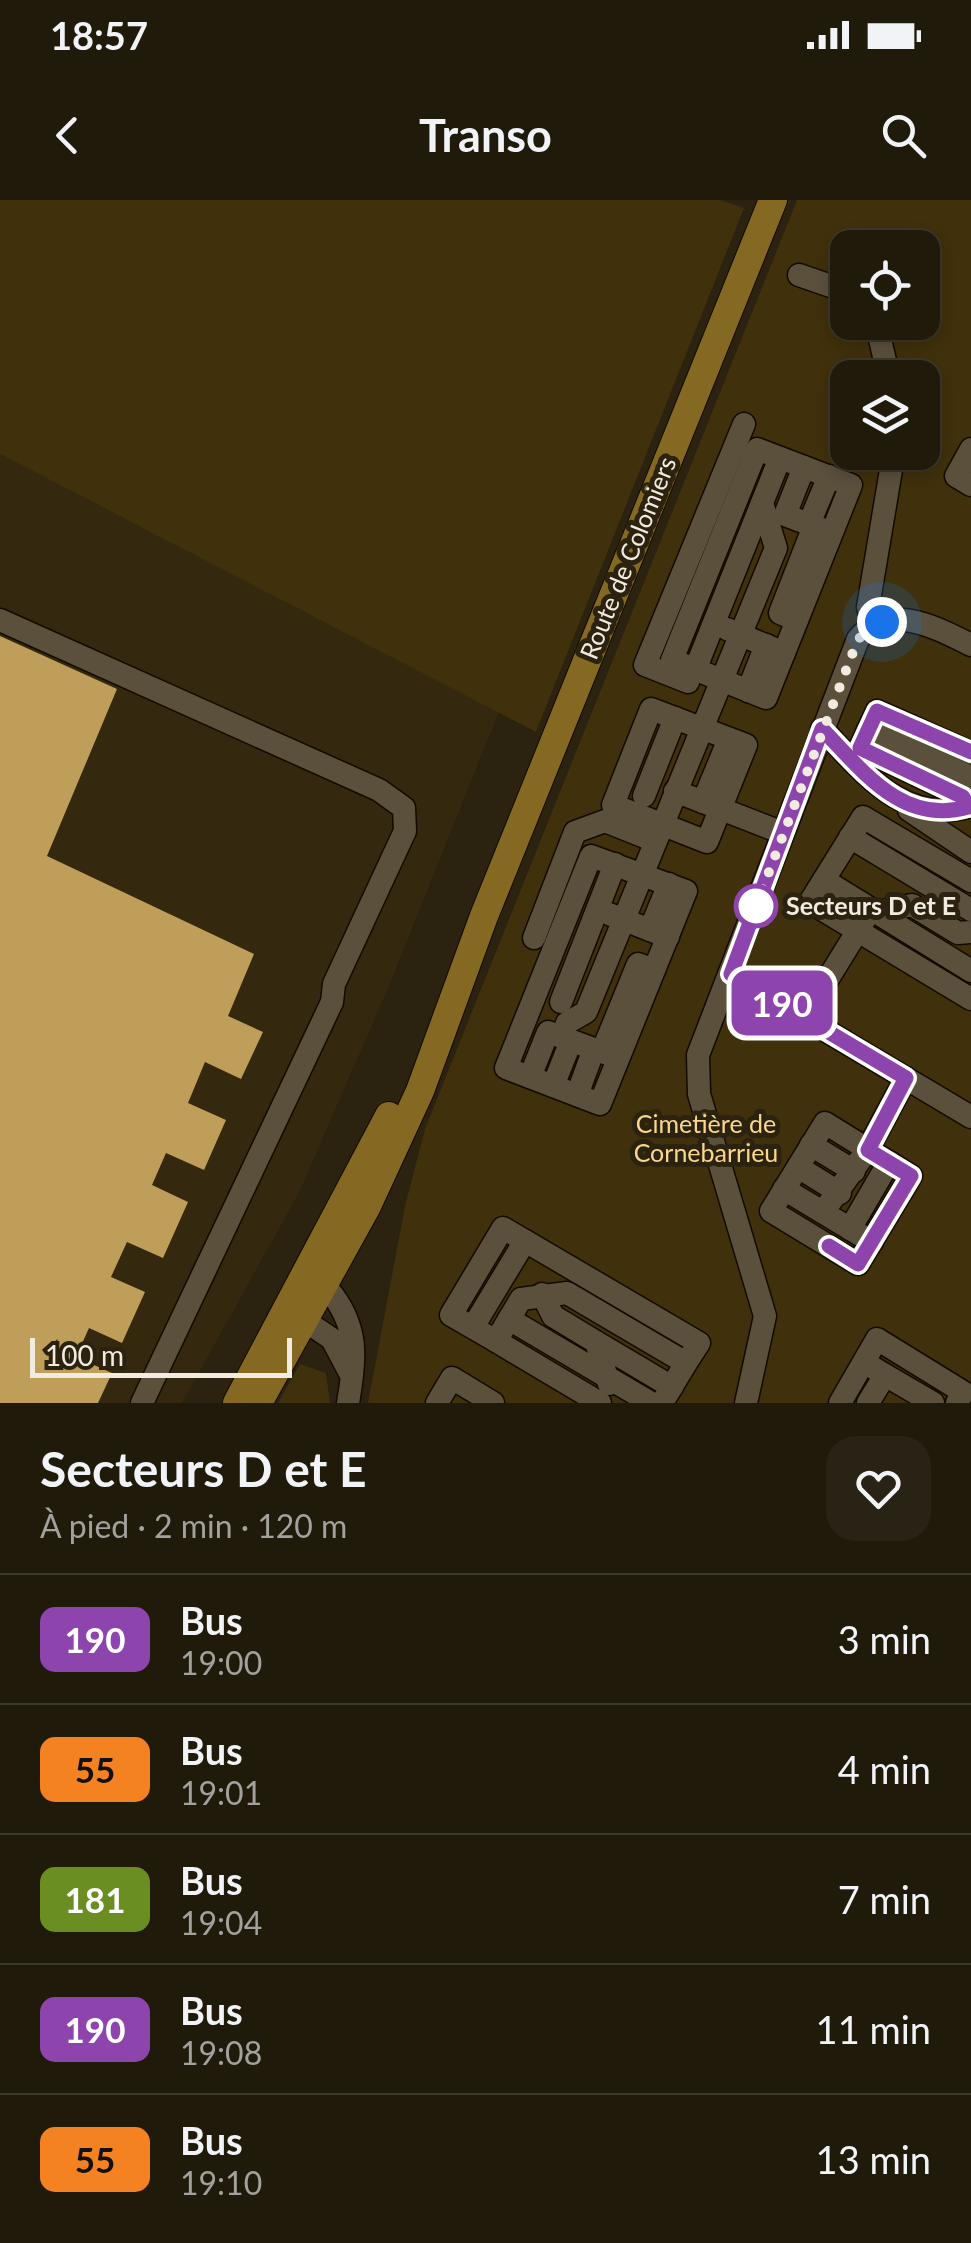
<!DOCTYPE html>
<html lang="fr">
<head>
<meta charset="utf-8">
<style>
	:root { --surface:#201a0b; --page:#282314; --text:#f1f3f6; --muted:#a2a19d; --line:#3d382c }
	body { margin:0; font-family:Lato,sans-serif; background:var(--page); color:var(--text); height:100vh; display:flex; flex-direction:column; font-size:38px; white-space:nowrap }
	* { box-sizing:border-box; margin:0 }
	p { font-size:32px; color:var(--muted) }
	.icon { flex:none; width:55px; height:55px; fill:none; stroke:currentColor; stroke-width:2; stroke-linecap:round; stroke-linejoin:round }
	.map { position:relative; height:1203px; overflow:hidden }
	.sheet { display:flex; flex-direction:column; background:var(--surface); flex:1 }
	.sheet>* { flex:none }
	.badge { padding:0 20px; border-radius:15px; font-size:35px; line-height:65px }
	.tools { position:absolute; left:830px; top:30px; display:grid; gap:20px }
	.tools a { display:grid; place-items:center; width:110px; height:110px; border-radius:20px; background:var(--surface); box-shadow:0 5px 15px #0003,0 0 0 2px var(--line); font-size:50px }
	.scale { position:absolute; left:30px; bottom:25px; width:262px; box-sizing:border-box; padding-left:10px; border:5px solid #f2ece0; border-top:0; font-size:28px; line-height:35px; white-space:nowrap; color:#f2ece0; -webkit-text-stroke:8px #2b220f; paint-order:stroke }
	.you { position:absolute; width:50px; height:50px; margin:-25px; border:8px solid #fff; border-radius:50%; background:#1a73e8; box-shadow:0 0 0 15px #1a73e833 }
	.map>.badge { position:absolute; translate:-50% -50%; box-shadow:0 0 0 5px #fff }
	.round { display:grid; place-items:center; flex:none; width:105px; height:105px; border-radius:30px; background:var(--page) }
	.head { display:flex; align-items:center; justify-content:space-between; height:170px; padding:0 40px }
	h1 { font-size:48px; font-weight:700; line-height:75px }
	ul { padding:0; list-style:none }
	li { display:flex; align-items:center; gap:30px; height:130px; padding:0 40px; border-top:2px solid var(--line) }
	li div { flex:1 }
	li b { display:block; font-size:38px }
	li em { font-style:normal }
	li .badge { min-width:110px; font-weight:700; text-align:center }
	.status { display:flex; justify-content:space-between; align-items:center; height:70px; padding:0 50px; background:var(--surface); direction:ltr }
	.status svg { height:28px; fill:currentColor }
	header { display:flex; justify-content:space-between; align-items:center; height:130px; padding:0 40px; background:var(--surface); font-size:45px; font-weight:700 }
	.map>svg:first-child { display:block }
</style>
</head>
<body>
<div class="status"><b>18:57</b><svg viewBox="0 0 49 12"><path d="M0 12V9h3v3zM5 12V6h3v6zM10 12V3h3v9zM15 12V0h3v12zM26 1h20v11H26zM47 4h2v5h-2z"/></svg></div>
<header><svg class="icon" aria-label="back" viewBox="0 0 24 24"><path d="M15 5l-7 7 7 7"/></svg>Transo<svg class="icon" aria-label="search" viewBox="0 0 24 24"><circle cx="10" cy="10" r="6"/><path d="M15 15l6 6"/></svg></header>
<div class="map">
<svg width="971" height="1203" viewBox="0 0 971 1203">
	<rect width="100%" height="100%" fill="#2b220f"/>
	<polygon fill="#34280e" points="0,254 499,512 389,786 299,993 182,1203 0,1203"/>
	<g fill="#40300b" fill-rule="evenodd">
		<polygon points="0,0 720,0 744,8 536,532 0,254"/>
		<path d="M797,0H971V1203H368L405,1006L425,929ZM848,48H922V122H848ZM848,178H922V252H848Z"/>
		<polygon points="300,1164 326,1173 330,1203 278,1203"/>
	</g>
	<polygon fill="#bf9e59" points="0,436 117,489 47,656 254,754 228,816 263,832 241,879 205,862 188,903 226,920 204,970 166,953 152,985 188,1002 163,1058 127,1042 111,1077 145,1092 122,1143 89,1128 76,1157 112,1173 98,1203 0,1203"/>
	<g fill="none" stroke-linecap="round" stroke-linejoin="round">
		<defs>
			<g id="minor">
				<polyline points="799,75 848,92"/>
				<polyline points="876,122 889,178"/>
				<polygon points="757,249 851,285 766,498 672,460"/>
				<polyline points="971,249 956,276 971,285"/>
				<polyline points="804,267 785,315 827,331"/>
				<polyline points="809,324 829,276"/>
				<polyline points="0,420 379,590 404,608 405,631 334,784 332,802 142,1203"/>
				<polyline points="797,420 780,413 814,326"/>
				<polyline points="873,426 868,407 894,252"/>
				<polyline points="727,429 784,453"/>
				<polyline points="695,470 780,258"/>
				<polyline points="688,482 645,465 744,224"/>
				<polyline points="748,491 766,445"/>
				<polygon points="651,509 746,545 707,642 613,605"/>
				<path d="M822,529C865,573 903,626 971,606"/>
				<polyline points="868,530 971,577"/>
				<polyline points="675,591 783,633"/>
				<polyline points="644,596 675,518"/>
				<polyline points="963,597 860,548 877,511 971,553"/>
				<polyline points="703,602 729,539"/>
				<polyline points="909,610 971,652"/>
				<polyline points="850,637 971,710"/>
				<polygon points="591,656 686,691 600,904 506,868"/>
				<polyline points="824,680 971,771"/>
				<polyline points="971,681 863,617 810,702 971,799"/>
				<polyline points="609,714 668,737"/>
				<polyline points="650,730 669,684"/>
				<polyline points="534,738 575,632 605,621 655,641"/>
				<polyline points="731,774 971,917"/>
				<polyline points="561,802 615,664"/>
				<polyline points="805,816 868,714 912,705 958,733 971,732"/>
				<polyline points="562,837 567,823 586,812 776,348 762,303"/>
				<polyline points="602,852 638,764 654,770"/>
				<polyline points="530,877 548,832 618,858"/>
				<polyline points="553,886 571,841"/>
				<polyline points="577,895 594,849"/>
				<polygon points="825,923 911,976 858,1064 771,1011"/>
				<polyline points="811,945 854,971"/>
				<polyline points="798,967 840,993"/>
				<polyline points="784,989 872,1042"/>
				<polyline points="823,1012 868,949 906,878"/>
				<polyline points="850,1029 889,962"/>
				<polyline points="542,1094 553,1116 596,1142 609,1184"/>
				<polyline points="509,1119 651,1203"/>
				<polyline points="473,1127 525,1041"/>
				<polyline points="496,1141 451,1115 503,1028 699,1143 686,1163"/>
				<polyline points="596,1142 672,1187"/>
				<polyline points="864,1162 885,1175 868,1203"/>
				<polyline points="885,1175 933,1203"/>
				<path d="M348,1203C356,1158 359,1126 328,1089L299,1088L304,1120L332,1139L351,1175"/>
				<polyline points="437,1203 452,1178 493,1203"/>
				<polyline points="600,1203 496,1141 521,1099 567,1093 686,1163 662,1203"/>
				<path d="M746,1203L765,1116L699,894L698,855L858,439C889,401 937,428 971,445"/>
				<polyline points="840,1203 877,1139 963,1192 957,1203"/>
			</g>
			<g id="major">
				<polyline points="237,1203 389,916"/>
				<polyline points="258,1203 367,1006 420,891 484,716 773,0"/>
			</g>
		</defs>
		<use href="#minor" stroke="#130b00" stroke-width="25"/>
		<use href="#major" stroke="#130b00" stroke-width="30"/>
		<use href="#minor" stroke="#5a503c" stroke-width="22"/>
		<use href="#major" stroke="#856923" stroke-width="28"/>
	</g>
	<g fill="none" stroke-linecap="round" stroke-linejoin="round">
		<defs>
			<path id="line" d="M829,1046L858,1064L911,976L868,950L906,878L731,774L822,529C863,571 903,626 968,607L963,597L860,548L877,511L971,552"/>
		</defs>
		<use href="#line" stroke="#fff" stroke-width="22"/>
		<use href="#line" stroke="#8e44ad" stroke-width="15"/>
		<polyline stroke="#f2ece0" stroke-width="10" stroke-dasharray="0 18" points="756,706 858,439 882,422"/>
	</g>
	<circle fill="#fff" stroke="#8e44ad" stroke-width="5" cx="756" cy="706" r="20"/>
	<g text-anchor="middle" stroke-width="10" stroke-linejoin="round" paint-order="stroke">
		<g font-size="25" fill="#f2ece0" stroke="#2b220f">
			<text transform="translate(628 358) rotate(-68)" y="9">Route de Colomiers</text>
		</g>
		<g font-size="25" font-weight="bold" fill="#f2ece0" stroke="#2b220f" text-anchor="start">
			<text x="786" y="715">Secteurs D et E</text>
		</g>
		<g font-size="25" fill="#fbd78d" stroke="#2b220f">
			<text x="706" y="933">Cimetière de<tspan x="706" dy="29">Cornebarrieu</tspan></text>
		</g>
	</g>
</svg>
<div class="tools">
<a><svg class="icon" aria-label="locate" viewBox="0 0 24 24"><circle cx="12" cy="12" r="6"/><path d="M12 2v4M12 18v4M2 12h4M18 12h4"/></svg></a>
<a><svg class="icon" aria-label="layers" viewBox="0 0 24 24"><path d="M12 4l9 5-9 5-9-5zM3 14l9 5 9-5"/></svg></a>
</div>
<div class="scale">100 m</div>
<div class="you" style="left:882px;top:422px"></div>
<b class="badge" style="left:782px;top:803px;background:#8e44ad;color:#fff">190</b>
</div>
<section class="sheet">
<div class="head"><div><h1>Secteurs D et E</h1><p>À pied · 2 min · 120 m</p></div><a class="round"><svg class="icon" aria-label="heart" viewBox="0 0 24 24"><path d="M12 20l-8-8c-3-5 5-10 8-4 3-6 11-1 8 4z"/></svg></a></div>
<ul>
<li><span class="badge" style="background:#8e44ad;color:#fff">190</span><div><b>Bus</b><p>19:00</p></div><em>3 min</em></li>
<li><span class="badge" style="background:#f58220;color:#111">55</span><div><b>Bus</b><p>19:01</p></div><em>4 min</em></li>
<li><span class="badge" style="background:#6b8e23;color:#fff">181</span><div><b>Bus</b><p>19:04</p></div><em>7 min</em></li>
<li><span class="badge" style="background:#8e44ad;color:#fff">190</span><div><b>Bus</b><p>19:08</p></div><em>11 min</em></li>
<li><span class="badge" style="background:#f58220;color:#111">55</span><div><b>Bus</b><p>19:10</p></div><em>13 min</em></li>
</ul>
</section>
</body>
</html>
